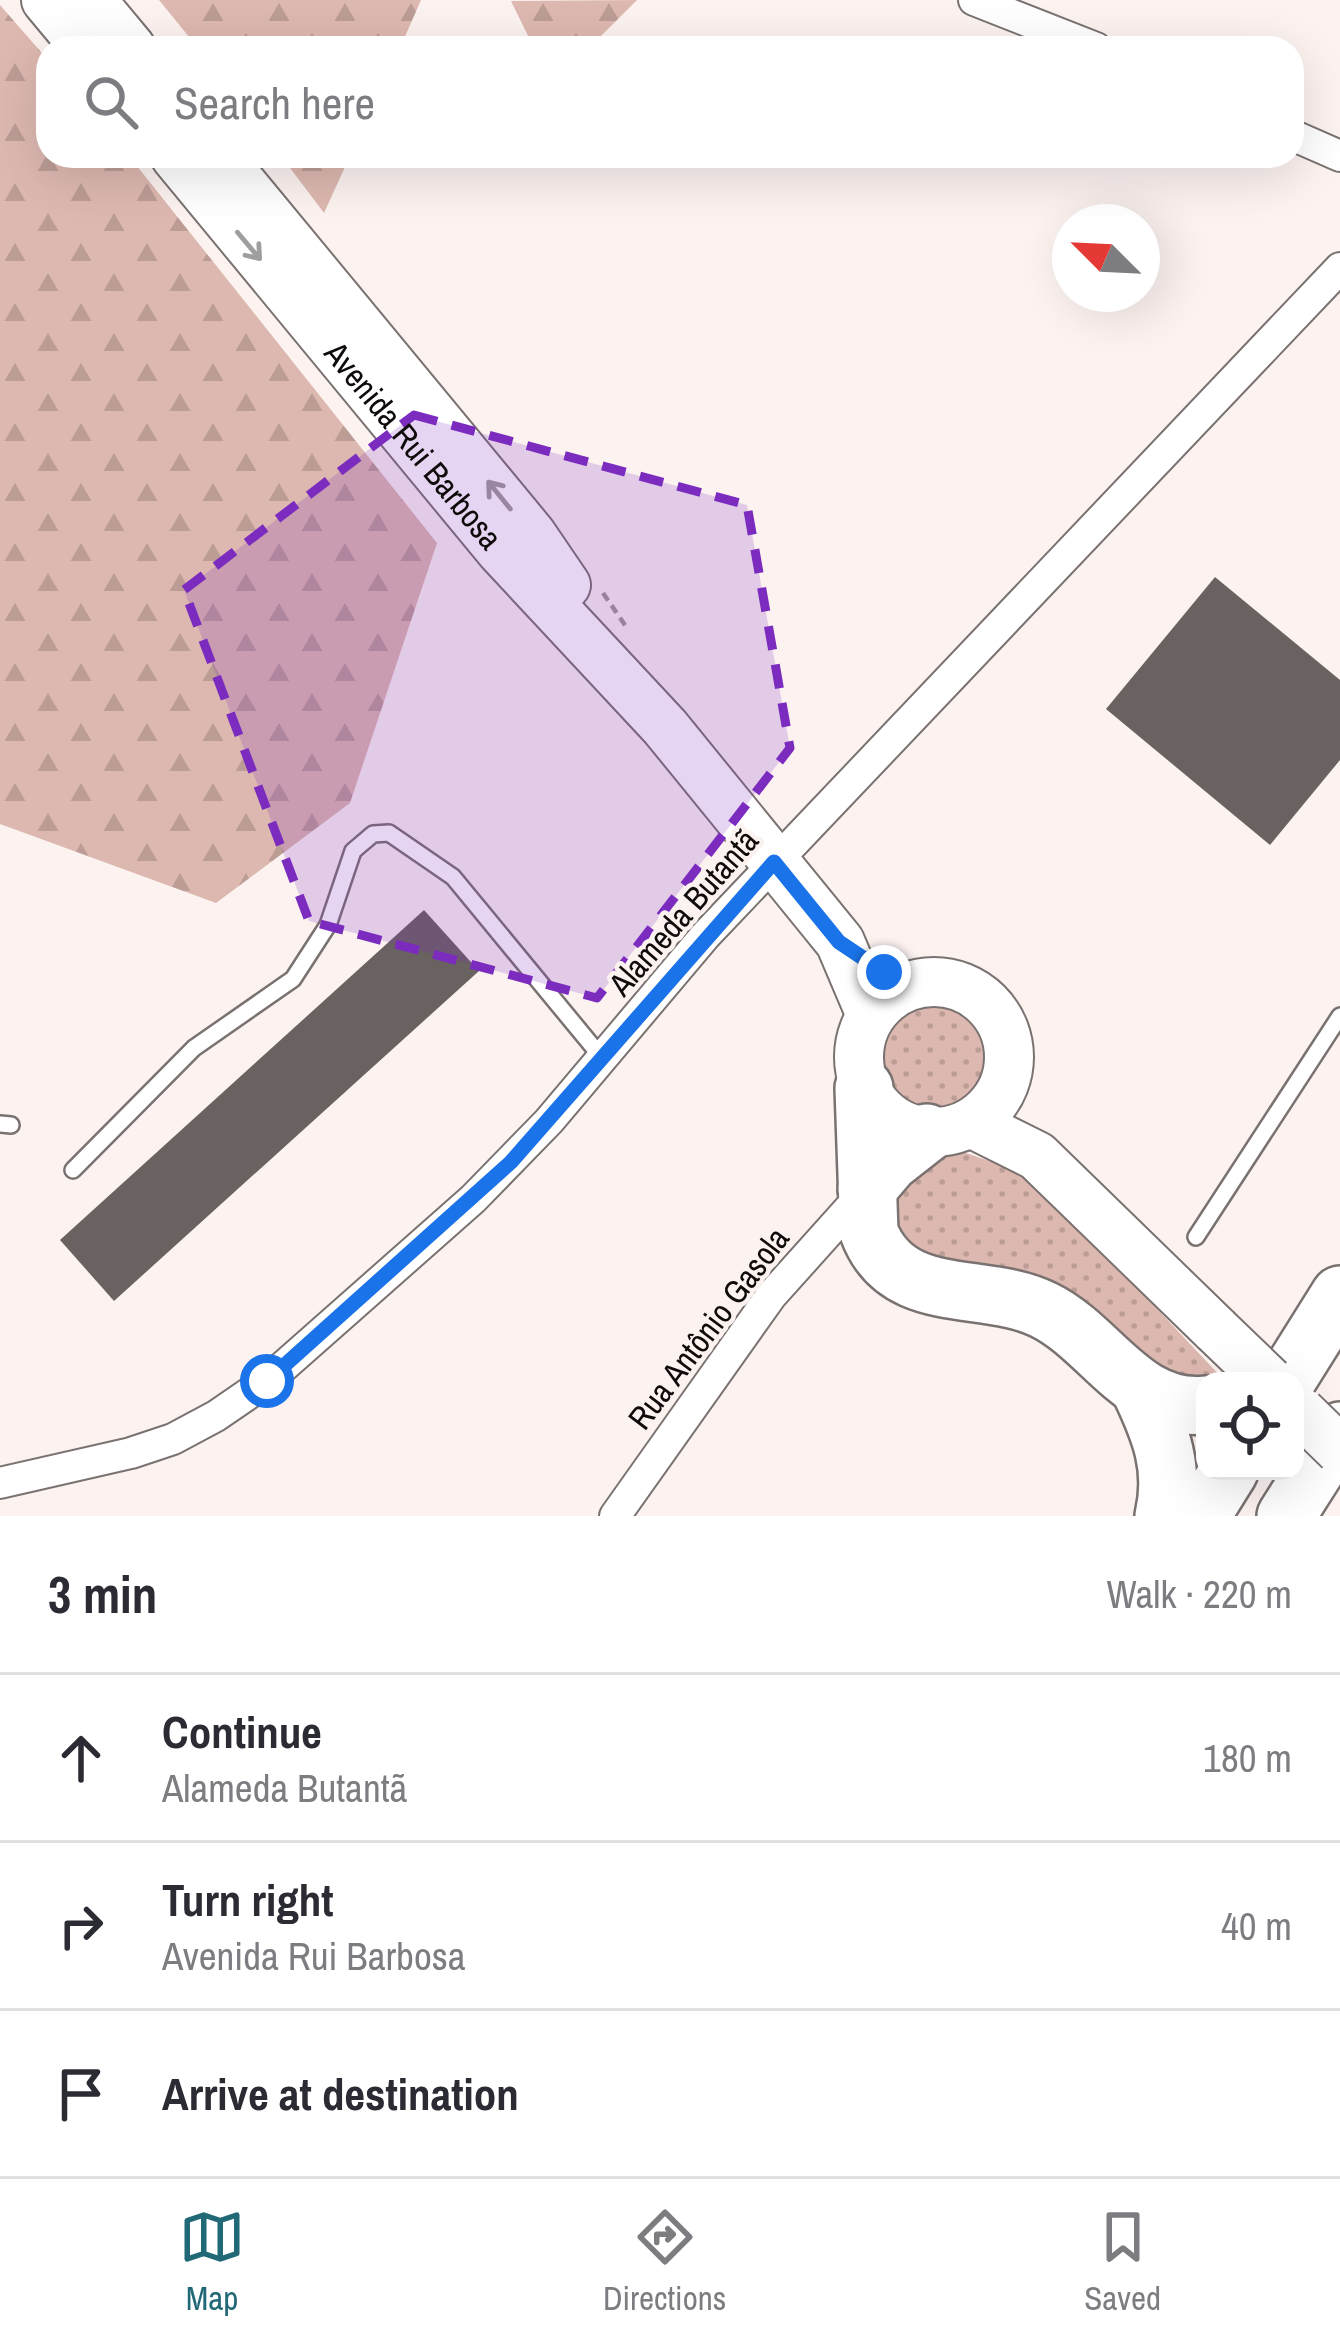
<!DOCTYPE html>
<meta charset="utf-8">
<style>
:root{--surface:#fff;--page:#f2f2f3;--text:#2b2b33;--muted:#7c7c81;--line:#e1e1e2;--accent:#216976}
body{margin:0;font-family:"Archivo Narrow",sans-serif;background:var(--page);color:var(--text)}
.controls{position:absolute;right:36px;bottom:36px;display:grid;overflow:hidden;border-radius:24px;box-shadow:0 12px 48px #0002}
.controls button{width:108px;height:108px;display:grid;place-items:center;padding:0;border:0;border-bottom:3px solid var(--line);background:var(--surface);color:var(--text);font:60px sans-serif}
.compass{position:absolute;left:1052px;top:204px;width:108px;height:108px;border-radius:50%;background:var(--surface);box-shadow:0 12px 48px #0002;rotate:294deg}
.stop{position:absolute;width:36px;height:36px;margin:-27px;border:9px solid #1a73e8;border-radius:50%;background:#fff}
.stop.end{background:#1a73e8;border-color:#fff;box-shadow:0 3px 12px #0008}
.list{margin:0;padding:0;list-style:none}
h2{display:flex;justify-content:space-between;align-items:center;height:156px;margin:0;padding:0 48px;font-size:51px}
h2 small{font-size:39px;font-weight:400;color:var(--muted)}
.list li{display:grid;grid-template-columns:78px 1fr auto;gap:36px;align-items:center;box-sizing:border-box;height:168px;padding:0 48px;border-top:3px solid var(--line)}
.list b{display:block;font-size:45px;white-space:nowrap}
.list p{margin:0;font-size:39px;white-space:nowrap;color:var(--muted)}
.list em{font-size:39px;font-style:normal;color:var(--muted)}
.icon{flex:none;width:66px;height:66px;fill:none;stroke:currentColor;stroke-width:2;stroke-linecap:round;stroke-linejoin:round}
.map{position:relative;flex:none;width:1340px;height:1516px;overflow:hidden}
.search{position:absolute;background:var(--surface);box-shadow:0 12px 48px #0002;left:36px;right:36px;top:36px;height:132px;display:flex;align-items:center;gap:30px;box-sizing:border-box;padding:0 42px;border-radius:36px;color:var(--muted);font-size:45px}
.sheet{height:660px;background:var(--surface)}
nav{display:flex;justify-content:space-around;align-items:center;box-sizing:border-box;height:168px;border-top:3px solid var(--line);background:var(--surface);font-size:33px;color:var(--muted)}
nav a{display:grid;justify-items:center;gap:6px}
nav .on{color:var(--accent)}
.map>svg:first-child{display:block}
</style>
<div class="map">
<svg width="1340" height="1516" viewBox="0 0 1340 1516">
<defs>
<pattern id="grass-dots" width="8" height="8" patternUnits="userSpaceOnUse" patternTransform="scale(3)"><rect width="8" height="8" fill="#ddb8b0"/><path d="M2 2h.1M6 6h.1" fill="none" stroke="#bc9d96" stroke-width="1.8" stroke-linecap="round"/></pattern>
<pattern id="forest-firs" width="22" height="20" patternUnits="userSpaceOnUse" patternTransform="scale(3)"><rect width="22" height="20" fill="#ddb8b0"/><path d="M5 1l3.5 6h-7zM16 11l3.5 6h-7z" fill="#bc9d96"/></pattern>
</defs>
<rect width="100%" height="100%" fill="#fcf3f1"/>
<g fill="url(#grass-dots)">
<circle cx="934" cy="1055" r="62"/>
<path d="M937,1143L1007,1167L1047,1192L1225,1381H1205V1392L935,1264L889,1228V1188Z"/>
</g>
<g fill="url(#forest-firs)">
<path d="M159,0H421L400,48H198Z"/>
<path d="M637,0L589,48L532,44L511,1Z"/>
<path d="M0,5L48,60V156H129L437,543L350,803L216,903L0,824Z"/>
<path d="M281,156H350L324,213Z"/>
</g>
<g fill="#696260">
<path d="M1215,577L1340,680V760L1270,845L1106,709Z"/>
<path d="M424,910L479,971L114,1301L60,1240Z"/>
</g>
<g fill="none" stroke-linecap="round" stroke-linejoin="round">
<defs>
<g id="lane">
<path d="M0,1124L11,1125"/>
<path d="M73,1170L194,1048L293,979L328,925L353,851L373,834L389,833L453,877L603,1059"/>
<path d="M1196,1237L1340,1016"/>
</g>
<g id="street">
<path d="M974,0L1096,48"/>
<path d="M1292,135L1340,156"/>
<path d="M0,1483L131,1453L173,1439L216,1416L267,1381L473,1199L549,1121L705,936L1340,268"/>
<path d="M615,1516L771,1296L867,1189"/>
</g>
<g id="primary">
<path d="M46,0L86,48"/>
<path d="M91,0L131,48"/>
<path id="s1" d="M175,156L501,551L665,727L840,942L871,1015"/>
<path d="M219,156L532,535L566,585"/>
<circle cx="934" cy="1057" r="75"/>
<path d="M971,1123L1037,1156L1216,1330"/>
</g>
<g id="highway">
<path d="M864,1088L869,1232C898,1308 984,1280 1044,1310C1101,1338 1133,1412 1205,1405"/>
<path d="M867,1189L890,1162L927,1133"/>
<path d="M1286,1381L1340,1295"/>
<path d="M1141,1391C1161,1433 1175,1469 1164,1516"/>
<path d="M1201,1516L1229,1471"/>
<path d="M1286,1516L1340,1431"/>
</g>
</defs>
<use href="#lane" stroke="#7a7270" stroke-width="20"/>
<use href="#street" stroke="#7a7270" stroke-width="34"/>
<use href="#primary" stroke="#7a7270" stroke-width="52"/>
<use href="#highway" stroke="#7a7270" stroke-width="62"/>
<path stroke="#a09998" stroke-width="4.5" stroke-dasharray="9 6" stroke-linecap="butt" d="M603,593L627,628"/>
<use href="#lane" stroke="#fff" stroke-width="15"/>
<use href="#street" stroke="#fff" stroke-width="30"/>
<use href="#primary" stroke="#fff" stroke-width="48"/>
<use href="#highway" stroke="#fff" stroke-width="57"/>
<defs>
<g id="primary-bridge">
<path d="M1216,1330L1269,1381"/>
<path d="M1301,1412L1340,1450"/>
</g>
</defs>
<use href="#primary-bridge" stroke="#7a7270" stroke-width="52" stroke-linecap="butt"/>
<use href="#primary-bridge" stroke="#fff" stroke-width="48"/>
</g>
<defs><path id="oneway-shaft" d="M-6 0H5M1.5-3L5.5 0L1.5 3" fill="none" stroke-width="1.6" stroke-linecap="round" stroke-linejoin="round" transform="scale(3)"/></defs>
<g stroke="#9f9d9d">
<use href="#oneway-shaft" transform="translate(249 246) rotate(50)"/>
<use href="#oneway-shaft" transform="translate(499 495) rotate(-129)"/>
</g>
<g fill="none" stroke-linecap="round" stroke-linejoin="round">
<path stroke="#1a73e8" stroke-width="15" d="M267,1381L511,1162L774,862L839,942L884,972"/>
</g>
<path fill="#7b2cbf" fill-opacity="0.2" stroke="#7b2cbf" stroke-width="9" stroke-dasharray="24 15" stroke-linejoin="round" d="M414,415L747,505L790,748L597,998L309,921L184,590Z"/>
<g text-anchor="middle" stroke-width="9" stroke-linejoin="round" paint-order="stroke">
<g font-size="33" fill="#0e0b0a" stroke="#fcf3f1">
<text dy="12" stroke="none"><textPath href="#s1" startOffset="375">Avenida Rui Barbosa</textPath></text>
<text transform="translate(683 912) rotate(-49)" y="12">Alameda Butantã</text>
<text transform="translate(708 1328) rotate(-53)" y="12">Rua Antônio Gasola</text>
</g>
</g>
</svg>
<div class="controls">
<button><svg class="icon" aria-label="locate" viewBox="0 0 24 24"><circle cx="12" cy="12" r="6"/><path d="M12 2v4M12 18v4M2 12h4M18 12h4"/></svg></button>
</div>
<svg class="compass" viewBox="-18 -18 36 36"><path d="M0-13l5 13h-10z" fill="#e53935"/><path d="M0 13l5-13h-10z" fill="#7c7c81"/></svg>
<div class="stop" style="left:267px;top:1381px"></div>
<div class="stop end" style="left:884px;top:972px"></div>
<div class="search"><svg class="icon" aria-label="search" viewBox="0 0 24 24"><circle cx="10" cy="10" r="6"/><path d="M15 15l6 6"/></svg>Search here</div>
</div>
<section class="sheet">
<h2>3 min<small>Walk · 220 m</small></h2>
<ul class="list">
<li><svg class="icon" aria-label="ahead" viewBox="0 0 24 24"><path d="M12 20V5M6 11l6-6 6 6"/></svg><div><b>Continue</b><p>Alameda Butantã</p></div><em>180 m</em></li>
<li><svg class="icon" aria-label="right" viewBox="0 0 24 24"><path d="M7 20v-9h11M14 6l5 5-5 5"/></svg><div><b>Turn right</b><p>Avenida Rui Barbosa</p></div><em>40 m</em></li>
<li><svg class="icon" aria-label="arrive" viewBox="0 0 24 24"><path d="M6 21V4h12l-3 4 3 4H6"/></svg><div><b>Arrive at destination</b></div></li>
</ul>
</section>
<nav>
<a class="on"><svg class="icon" aria-label="map" viewBox="0 0 24 24"><path d="M3 6l6-2 6 2 6-2v14l-6 2-6-2-6 2zM9 4v14M15 6v14"/></svg>Map</a>
<a><svg class="icon" aria-label="directions" viewBox="0 0 24 24"><path d="M12 3l9 9-9 9-9-9zM9 14v-3h6M13 9l2 2-2 2"/></svg>Directions</a>
<a><svg class="icon" aria-label="saved" viewBox="0 0 24 24"><path d="M7 4h10v16l-5-4-5 4z"/></svg>Saved</a>
</nav>
